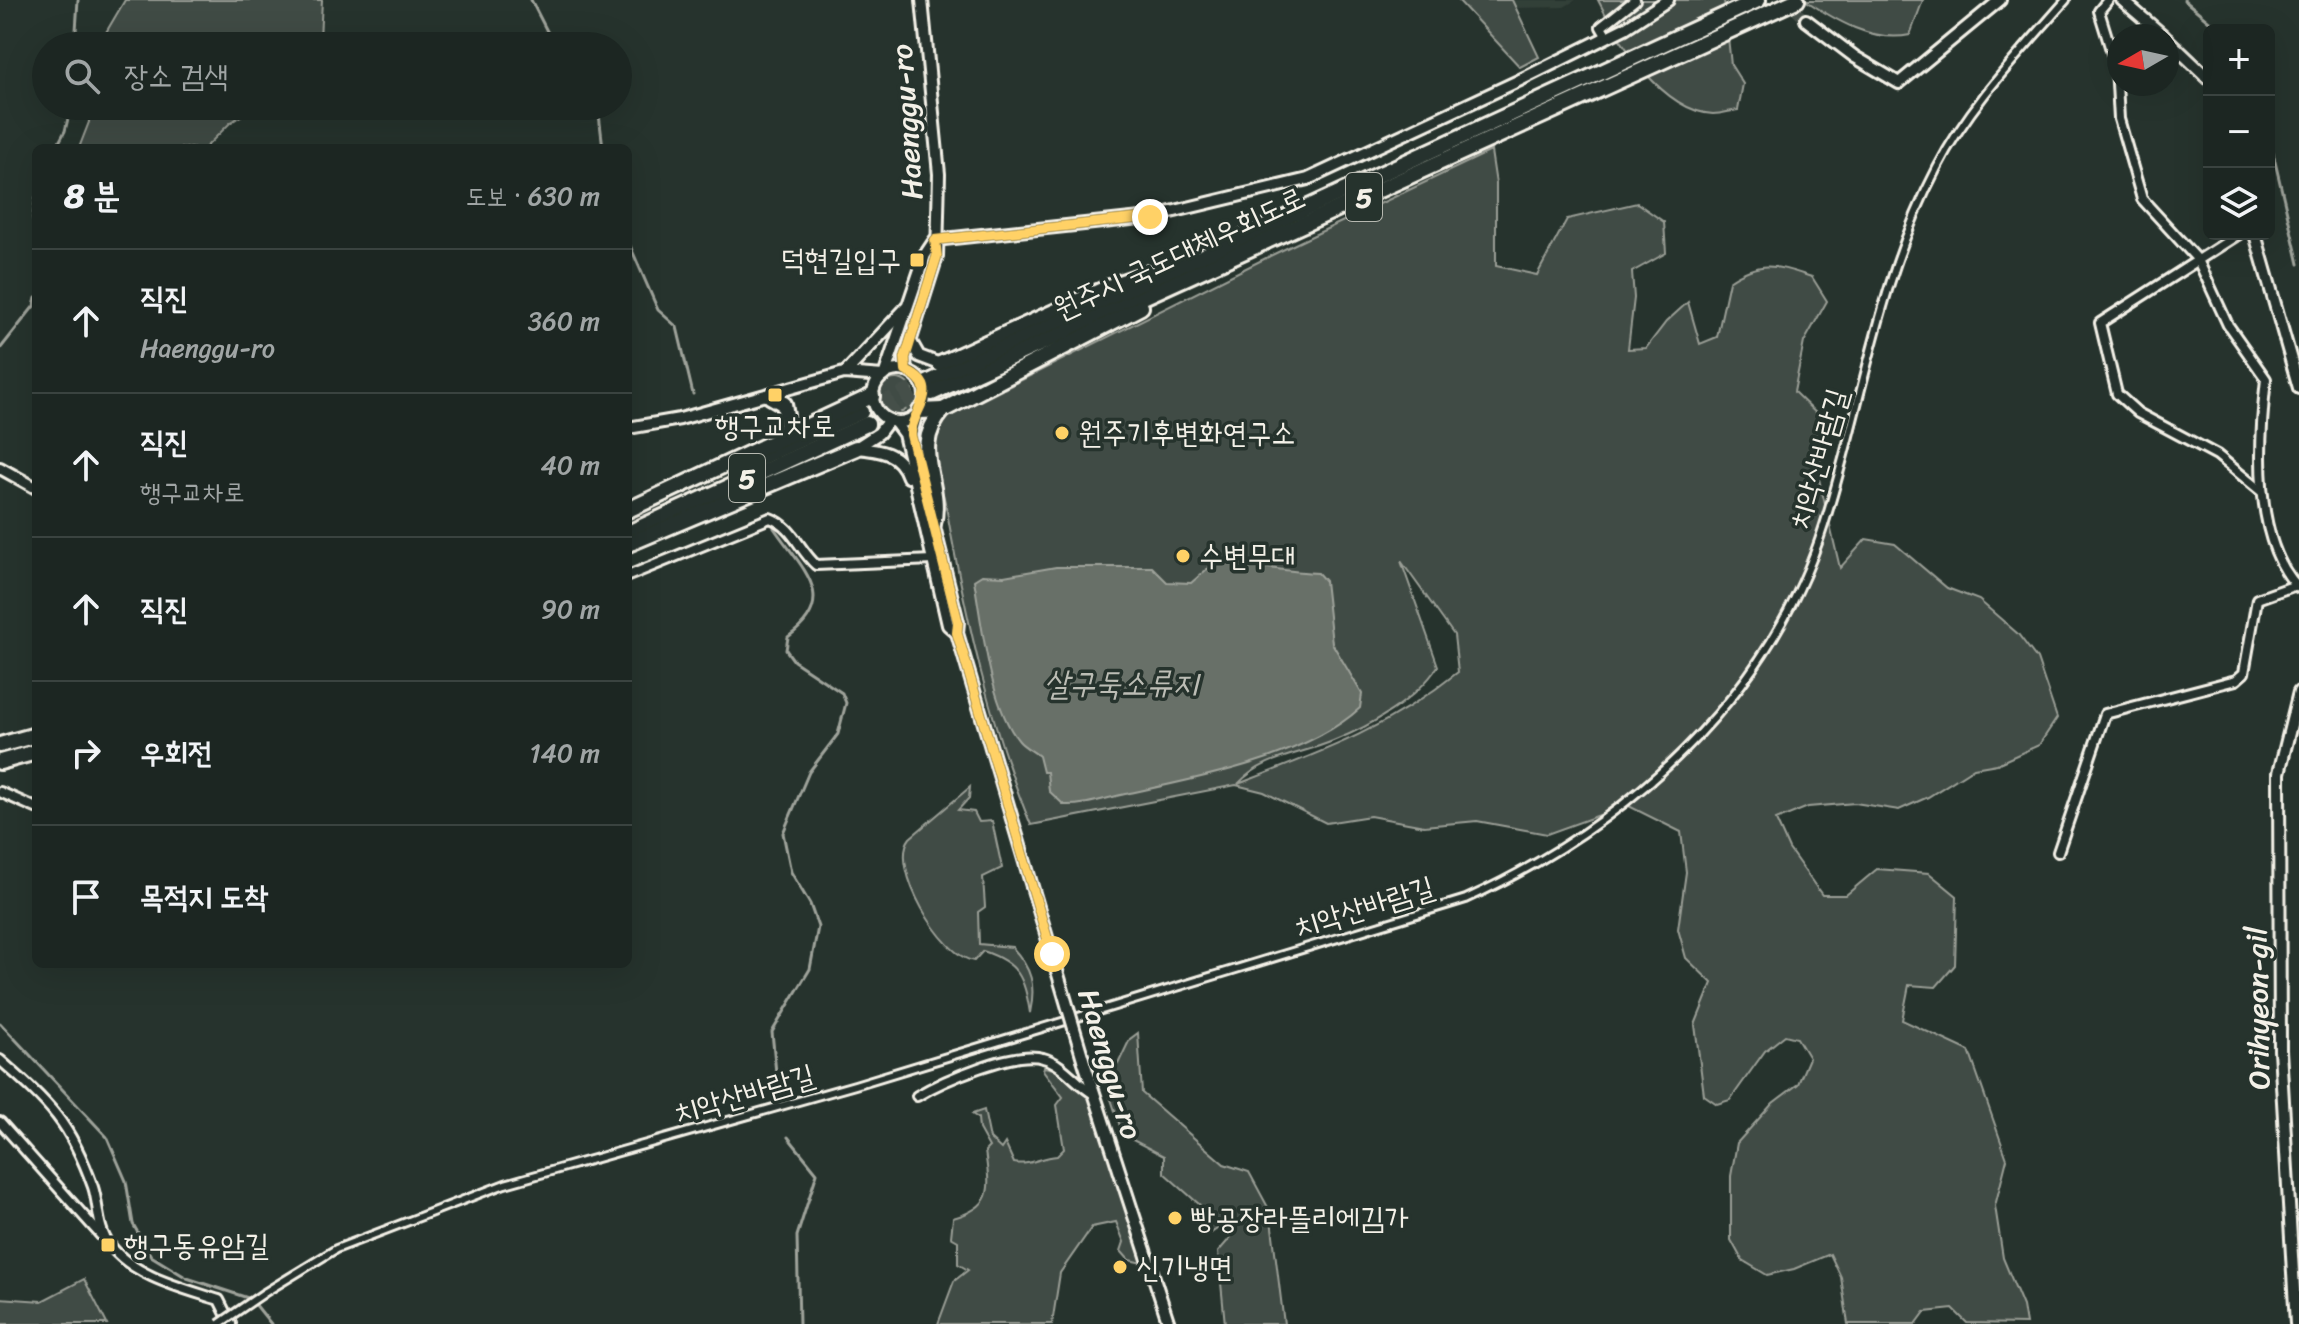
<!DOCTYPE html>
<html lang="ko">
<meta charset="utf-8">
<style>
:root{--surface:#1c2622;--page:#252e2a;--text:#f1f3f6;--muted:#a0a5a5;--line:#3a4340}
body{margin:0;font-family:Sriracha,"Poor Story",sans-serif;background:var(--page);color:var(--text)}
.controls{position:absolute;right:24px;top:24px;display:grid;overflow:hidden;border-radius:12px;box-shadow:0 8px 32px #0002}
.controls button{width:72px;height:72px;display:grid;place-items:center;padding:0;border:0;border-bottom:2px solid var(--line);background:var(--surface);color:var(--text);font:40px sans-serif}
.compass{position:absolute;left:2107px;top:24px;width:72px;height:72px;border-radius:50%;background:var(--surface);box-shadow:0 8px 32px #0002;rotate:261deg}
.stop{position:absolute;width:24px;height:24px;margin:-18px;border:6px solid #ffd166;border-radius:50%;background:#fff}
.stop.end{background:#ffd166;border-color:#fff;box-shadow:0 2px 8px #0008}
.list{margin:0;padding:0;list-style:none}
h2{display:flex;justify-content:space-between;align-items:center;height:104px;margin:0;padding:0 32px;font-size:34px}
h2 small{font-size:26px;font-weight:400;color:var(--muted)}
.list li{display:grid;grid-template-columns:52px 1fr auto;gap:24px;align-items:center;box-sizing:border-box;height:144px;padding:0 32px;border-top:2px solid var(--line)}
.list b{display:block;font-size:30px;white-space:nowrap}
.list p{margin:0;font-size:26px;white-space:nowrap;color:var(--muted)}
.list em{font-size:26px;font-style:normal;color:var(--muted)}
.icon{flex:none;width:44px;height:44px;fill:none;stroke:currentColor;stroke-width:2;stroke-linecap:round;stroke-linejoin:round}
.map{position:relative;flex:none;width:2299px;height:1324px;overflow:hidden}
.search{position:absolute;background:var(--surface);box-shadow:0 8px 32px #0002;left:32px;top:32px;width:600px;height:88px;display:flex;align-items:center;gap:20px;box-sizing:border-box;padding:0 28px;border-radius:44px;color:var(--muted);font-size:30px}
.panel{position:absolute;background:var(--surface);box-shadow:0 8px 32px #0002;left:32px;top:144px;width:600px;height:824px;border-radius:12px}
.map>svg:first-child{display:block}
</style>
<div class="map">
<svg width="2299" height="1324" viewBox="0 0 2299 1324">
<rect width="100%" height="100%" fill="#26332d"/>
<filter id="ink" filterUnits="userSpaceOnUse"><feTurbulence type="fractalNoise" baseFrequency=".0125" numOctaves="2"/><feDisplacementMap in="SourceGraphic" scale="16" xChannelSelector="R" yChannelSelector="G"/><feConvolveMatrix kernelMatrix="1 2 1 2 8 2 1 2 1" color-interpolation-filters="sRGB"/></filter>
<g filter="url(#ink)">
<path fill="#333f39" d="M1512,0H1576L1564,7L1516,8Z"/>
<g fill="#414b45" stroke="#9a9e96" stroke-width="2" fill-rule="evenodd">
<path d="M125,0H322L320,39L311,46H98Z"/>
<path d="M1458,0H1512L1539,57L1520,67Z"/>
<path d="M1598,0H1724L1731,65L1743,84L1738,110C1730,111 1721,114 1713,114C1662,111 1618,41 1598,0Z"/>
<path d="M1805,0H1923L1910,35C1873,43 1835,20 1805,0Z"/>
<path d="M88,106H256L230,123L205,148H79L89,122Z"/>
<path d="M1491,151L1496,184V266L1537,275L1567,219L1637,203L1664,222L1666,253L1632,272L1634,298L1628,349L1646,348L1666,322L1688,302L1700,344L1717,337L1729,281C1762,259 1777,266 1812,277L1827,301L1804,342L1794,392L1824,421L1819,479L1840,568L1866,539L1895,544L1947,588L1979,600L2018,634L2037,659L2057,718L2039,745L1997,764L1974,768L1928,797L1899,810L1855,803L1808,807L1776,820L1789,849L1822,895H1846L1877,869L1929,873L1957,896L1955,965L1936,987L1909,985L1902,1020L1969,1051L2007,1159L1995,1206L2003,1258L2023,1306L2026,1324L1967,1323L1953,1309L1925,1312L1916,1324H1848L1841,1277L1830,1254L1794,1269L1767,1275L1742,1260L1731,1240V1176L1737,1143L1773,1103L1798,1084L1809,1058L1797,1038L1785,1035L1765,1051L1730,1100L1717,1104L1704,1095L1695,1025L1712,983L1686,958L1678,929L1686,872L1681,832L1627,805L1547,834L1477,821L1424,826L1370,816L1326,823L1264,792L1236,785L1031,825C990,727 966,617 947,512C943,490 933,462 935,440C936,431 941,425 946,418L1274,254ZM1401,561L1454,635L1458,672C1387,729 1322,752 1238,784C1264,756 1300,755 1333,741C1371,726 1416,700 1438,666Z"/>
<circle cx="896" cy="396" r="17"/>
<path d="M970,787L969,798L958,810L974,812L979,822L992,821L1002,868L983,877L985,907L978,912L979,944L1012,947C1032,969 1036,985 1030,1013C1024,977 1019,963 983,951L974,961C942,957 888,865 910,838Z"/>
<path d="M1138,1033L1142,1093L1224,1164L1249,1172L1270,1211L1284,1324H1225L1218,1252L1231,1237L1234,1225L1229,1221L1211,1233L1203,1229L1200,1205L1164,1173V1156L1123,1135L1107,1087L1130,1039Z"/>
<path d="M1044,1067L1054,1069L1091,1096L1147,1264L1129,1260L1121,1251L1124,1242L1116,1222L1092,1227L1060,1273L1052,1324H938L954,1281L968,1270L958,1264V1241L951,1237L953,1218C995,1206 990,1189 985,1151L989,1147L979,1129L978,1118L972,1114L984,1110L990,1139L1001,1149L1005,1143L1014,1163C1031,1166 1040,1157 1057,1156L1064,1149L1057,1105L1063,1097L1043,1070Z"/>
<path d="M84,1279L107,1324H0V1298L42,1301Z"/>
</g>
<path fill="#676f68" stroke="#9fa39b" stroke-width="2" d="M1214,563C1250,563 1282,572 1318,573L1325,581L1332,643L1362,694L1360,708C1306,758 1196,779 1125,794C1106,798 1084,806 1064,805L1049,791L1047,772H1043L1039,756C1033,751 1024,747 1019,741C990,707 982,624 974,580L982,575L1004,576L1056,567H1152L1167,582L1191,583Z"/>
<g fill="none" stroke-linecap="round" stroke-linejoin="round">
<g stroke="#9fa39b" stroke-width="3">
<path d="M531,0L551,39L562,46"/>
<path d="M2184,0L2220,30"/>
<path d="M75,46L78,0"/>
<path d="M598,106L603,148"/>
<path d="M2269,136L2299,264"/>
<path d="M56,148L65,131L71,106"/>
<path d="M36,197L33,218L36,242"/>
<path d="M628,241L658,310L677,327L693,394"/>
<path d="M0,349L34,306L36,298"/>
<path d="M726,418L731,434"/>
<path d="M774,528C801,568 841,599 788,637L786,650L794,661L842,693L846,703L838,734L809,772L783,833L791,872L810,904L818,927L810,969L772,1032L777,1083"/>
<path d="M0,1023L107,1137L126,1181L133,1224L151,1256L187,1278L251,1299L271,1324"/>
<path d="M788,1137L817,1173L797,1236L799,1324"/>
</g>
<path stroke="#455049" stroke-width="10" stroke-dasharray="10 5" stroke-linecap="butt" d="M1785,1L1806,20"/>
<g stroke="#455049" stroke-width="14" stroke-dasharray="14 7" stroke-linecap="butt">
<path d="M861,412L927,383"/>
<path d="M867,424L932,393"/>
</g>
<defs>
<path id="pedestrian" d="M264,1293L336,1249L505,1184L855,1085L1466,899C1626,826 1770,698 1824,525C1862,406 1878,280 1937,168C1969,105 2020,53 2066,0"/>
<g id="minor">
<path d="M2108,0L2099,11L2116,66L2119,119L2142,199L2198,260L2228,325L2266,379C2259,440 2252,541 2299,588"/>
<path d="M1607,37L1601,27L1635,0"/>
<path d="M2239,234L2100,323L2117,394L2138,413L2217,455L2262,492"/>
<path d="M628,576L770,518C793,526 799,550 816,565L933,560"/>
<path d="M0,792L36,808"/>
<path d="M2058,852L2105,714L2236,680L2244,673L2257,599L2296,585"/>
<path d="M0,1060C50,1104 70,1122 93,1187C99,1205 97,1230 110,1245C134,1277 183,1288 219,1300L231,1324"/>
<path d="M917,1096C942,1081 1015,1049 1043,1058C1063,1063 1076,1084 1094,1094"/>
<path d="M0,1122L106,1241"/>
</g>
<g id="tertiary">
<path d="M2122,0L2164,36"/>
<path d="M1806,20L1855,57L1899,83L2000,0"/>
<path d="M2167,39L2209,79"/>
<path d="M2255,234L2299,388"/>
<path d="M911,342L919,356L940,364"/>
<circle cx="899" cy="396" r="26"/>
<path d="M906,371L905,358L937,256L939,174L922,0"/>
<path d="M846,372L906,308"/>
<path d="M885,373L925,255L935,240L1150,217L1308,179L1518,81L1625,28L1668,0"/>
<path d="M916,416L911,435L958,622L957,633L1052,954"/>
<path d="M895,422L904,434L948,625L957,633"/>
<path d="M628,428L680,419L844,373L883,376"/>
<path d="M856,448C879,450 900,452 908,477"/>
<path d="M856,448L879,433L889,420"/>
<path d="M0,468L36,488"/>
<path d="M1083,1059L1169,1324"/>
<path d="M2296,1324L2280,1050L2279,773L2299,692"/>
</g>
<g id="trunk">
<path d="M940,364L1113,285L1148,273"/>
<path d="M927,383L1758,0"/>
<path d="M932,393L1797,0"/>
<path d="M770,396L784,404L787,422L783,437"/>
<path d="M920,411L943,410"/>
<path d="M760,458L861,412"/>
<path d="M628,510L872,396"/>
<path d="M933,524C943,481 908,450 943,410L1141,307"/>
<path d="M628,533L867,424"/>
<path d="M628,544L856,448"/>
<path d="M0,745L36,735"/>
<path d="M0,762L36,752"/>
</g>
</defs>
<use href="#pedestrian" stroke="#f4f1e8" stroke-width="12"/>
<use href="#minor" stroke="#f4f1e8" stroke-width="14"/>
<use href="#tertiary" stroke="#f4f1e8" stroke-width="16"/>
<use href="#trunk" stroke="#f4f1e8" stroke-width="20"/>
<use href="#pedestrian" stroke="#26332d" stroke-width="6"/>
<use href="#minor" stroke="#26332d" stroke-width="8"/>
<use href="#tertiary" stroke="#26332d" stroke-width="10"/>
<use href="#trunk" stroke="#26332d" stroke-width="14"/>
<defs>
<path id="pedestrian-bridge" d="M219,1324L264,1293"/>
<path id="tertiary-bridge" d="M1052,954L1083,1059"/>
</defs>
<use href="#pedestrian-bridge" stroke="#f4f1e8" stroke-width="12" stroke-linecap="butt"/>
<use href="#tertiary-bridge" stroke="#f4f1e8" stroke-width="16" stroke-linecap="butt"/>
<use href="#pedestrian-bridge" stroke="#26332d" stroke-width="6"/>
<use href="#tertiary-bridge" stroke="#26332d" stroke-width="10"/>
</g>
</g>
<g fill="none" stroke-linecap="round" stroke-linejoin="round" filter="url(#ink)">
<path stroke="#ffd166" stroke-width="10" d="M1052,954L957,633L958,622L911,435C910,411 945,388 906,371L905,358L937,256L935,240L1150,217"/>
</g>
<g fill="#ffd166" stroke="#26332d" stroke-width="3">
<rect x="909" y="252" width="16" height="16" rx="4"/>
<rect x="767" y="387" width="16" height="16" rx="4"/>
<circle cx="1062" cy="433" r="8"/>
<circle cx="1183" cy="556" r="8"/>
<circle cx="1175" cy="1218" r="8"/>
<rect x="100" y="1237" width="16" height="16" rx="4"/>
<circle cx="1120" cy="1267" r="8"/>
</g>
<g text-anchor="middle" stroke-width="7" stroke-linejoin="round" paint-order="stroke">
<g fill="#26332d" stroke="#b6b8b0" stroke-width="2">
<rect x="1346" y="173" width="36" height="48" rx="6"/>
<rect x="729" y="454" width="36" height="48" rx="6"/>
</g>
<g font-size="28" font-weight="bold" fill="#f4f1e8">
<text x="1364" y="207">5</text>
<text x="747" y="488">5</text>
</g>
<g font-size="30" fill="#f4f1e8" stroke="#26332d">
<text transform="translate(907 122) rotate(-94)" y="10">Haenggu-ro</text>
<text transform="translate(1179 253) rotate(-25)" y="10">원주시 국도대체우회도로</text>
<text transform="translate(1818 459) rotate(-74)" y="10">치악산바람길</text>
<text transform="translate(1364 907) rotate(-17)" y="10">치악산바람길</text>
<text transform="translate(2258 1008) rotate(-91)" y="10">Orihyeon-gil</text>
<text transform="translate(1110 1064) rotate(73)" y="10">Haenggu-ro</text>
<text transform="translate(744 1094) rotate(-16)" y="10">치악산바람길</text>
</g>
<g font-size="30" fill="#f4f1e8" stroke="#26332d" text-anchor="start">
<text x="901" y="270" text-anchor="end">덕현길입구</text>
<text x="775" y="436" text-anchor="middle">행구교차로</text>
<text x="1078" y="443">원주기후변화연구소</text>
<text x="1199" y="566">수변무대</text>
<text x="1191" y="1228">빵공장라뜰리에김가</text>
<text x="124" y="1255">행구동유암길</text>
<text x="1136" y="1277">신기냉면</text>
</g>
<g font-size="32" font-style="italic" fill="#bcbdb5" stroke="#26332d">
<text x="1121" y="694">살구둑소류지</text>
</g>
</g>
</svg>
<div class="controls">
<button>+</button>
<button>−</button>
<button><svg class="icon" aria-label="layers" viewBox="0 0 24 24"><path d="M12 4l9 5-9 5-9-5zM3 14l9 5 9-5"/></svg></button>
</div>
<svg class="compass" viewBox="-18 -18 36 36"><path d="M0-13l5 13h-10z" fill="#e53935"/><path d="M0 13l5-13h-10z" fill="#a0a5a5"/></svg>
<div class="stop" style="left:1052px;top:954px"></div>
<div class="stop end" style="left:1150px;top:217px"></div>
<div class="search"><svg class="icon" aria-label="search" viewBox="0 0 24 24"><circle cx="10" cy="10" r="6"/><path d="M15 15l6 6"/></svg>장소 검색</div>
<section class="panel">
<h2>8 분<small>도보 · 630 m</small></h2>
<ul class="list">
<li><svg class="icon" aria-label="ahead" viewBox="0 0 24 24"><path d="M12 20V5M6 11l6-6 6 6"/></svg><div><b>직진</b><p>Haenggu-ro</p></div><em>360 m</em></li>
<li><svg class="icon" aria-label="ahead" viewBox="0 0 24 24"><path d="M12 20V5M6 11l6-6 6 6"/></svg><div><b>직진</b><p>행구교차로</p></div><em>40 m</em></li>
<li><svg class="icon" aria-label="ahead" viewBox="0 0 24 24"><path d="M12 20V5M6 11l6-6 6 6"/></svg><div><b>직진</b></div><em>90 m</em></li>
<li><svg class="icon" aria-label="right" viewBox="0 0 24 24"><path d="M7 20v-9h11M14 6l5 5-5 5"/></svg><div><b>우회전</b></div><em>140 m</em></li>
<li><svg class="icon" aria-label="arrive" viewBox="0 0 24 24"><path d="M6 21V4h12l-3 4 3 4H6"/></svg><div><b>목적지 도착</b></div></li>
</ul>
</section>
</div>
